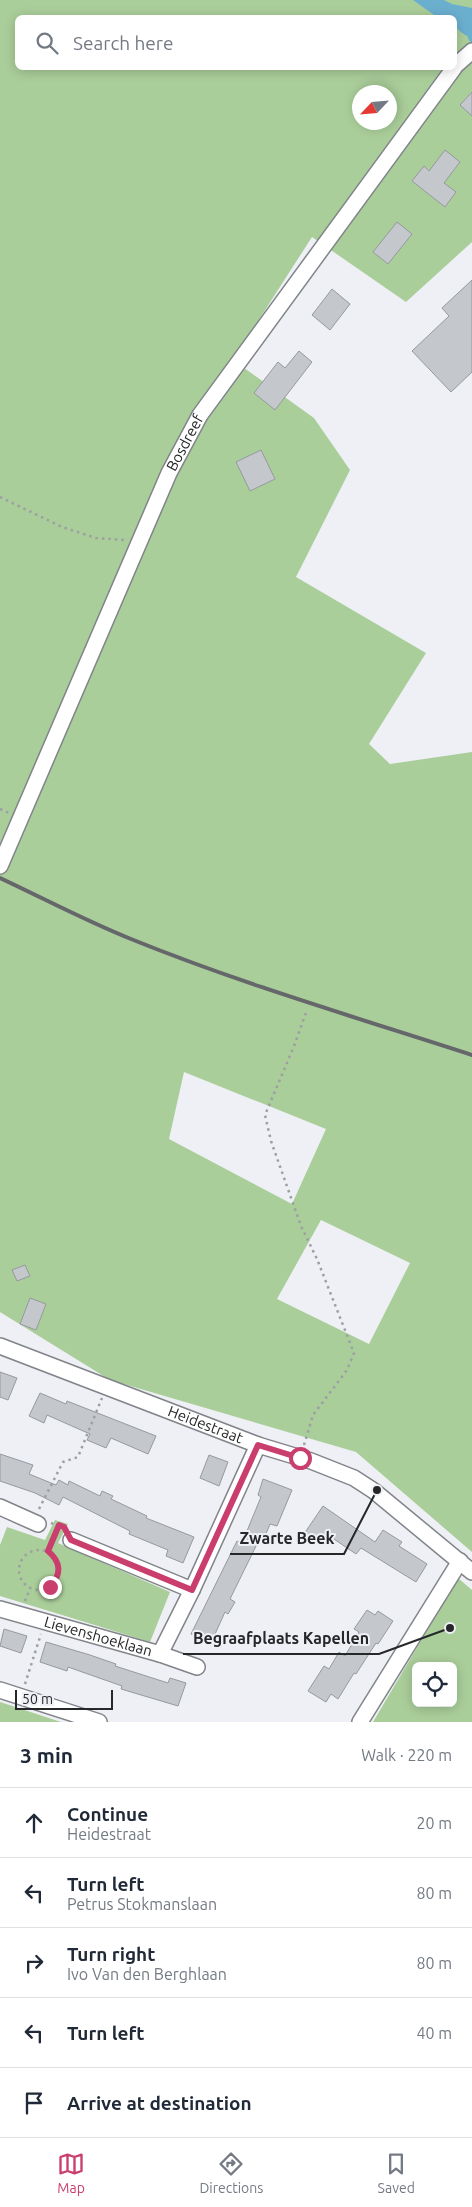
<!DOCTYPE html>
<meta charset="utf-8">
<style>
:root{--surface:#fff;--page:#f2f2f3;--text:#1f2937;--muted:#747a83;--line:#e0e1e3;--accent:#ca3e6e}
body{margin:0;font-family:Ubuntu,sans-serif;background:var(--page);color:var(--text)}
.controls{position:absolute;right:15px;bottom:15px;display:grid;overflow:hidden;border-radius:8px;box-shadow:0 2px 12px #0003}
.controls button{width:45px;height:45px;display:grid;place-items:center;padding:0;border:0;border-bottom:1px solid var(--line);background:var(--surface);color:var(--text);font:25px sans-serif}
.compass{position:absolute;left:352px;top:85px;width:45px;height:45px;border-radius:50%;background:var(--surface);box-shadow:0 2px 12px #0003;rotate:244deg}
.scale{position:absolute;left:15px;bottom:12px;width:98px;box-sizing:border-box;padding-left:5px;border:2px solid #262729;border-top:0;font-size:14px;line-height:18px;white-space:nowrap;color:#262729;-webkit-text-stroke:4px #eef0f6;paint-order:stroke}
.stop{position:absolute;width:15px;height:15px;margin:-11px;border:4px solid #ca3e6e;border-radius:50%;background:#fff}
.stop.end{background:#ca3e6e;border-color:#fff;box-shadow:0 1px 5px #0008}
.list{margin:0;padding:0;list-style:none}
h2{display:flex;justify-content:space-between;align-items:center;height:65px;margin:0;padding:0 20px;font-size:21px}
h2 small{font-size:16px;font-weight:400;color:var(--muted)}
.list li{display:grid;grid-template-columns:32px 1fr auto;gap:15px;align-items:center;box-sizing:border-box;height:70px;padding:0 20px;border-top:1px solid var(--line)}
.list b{display:block;font-size:19px;white-space:nowrap}
.list p{margin:0;font-size:16px;white-space:nowrap;color:var(--muted)}
.list em{font-size:16px;font-style:normal;color:var(--muted)}
.icon{flex:none;width:28px;height:28px;fill:none;stroke:currentColor;stroke-width:2;stroke-linecap:round;stroke-linejoin:round}
.map{position:relative;flex:none;width:472px;height:1722px;overflow:hidden}
.search{position:absolute;background:var(--surface);box-shadow:0 2px 12px #0003;left:15px;right:15px;top:15px;height:55px;display:flex;align-items:center;gap:12px;box-sizing:border-box;padding:0 18px;border-radius:8px;color:var(--muted);font-size:19px}
.sheet{height:415px;background:var(--surface)}
nav{display:flex;justify-content:space-around;align-items:center;box-sizing:border-box;height:70px;border-top:1px solid var(--line);background:var(--surface);font-size:14px;color:var(--muted)}
nav a{display:grid;justify-items:center;gap:2px}
nav .on{color:var(--accent)}
.map>svg:first-child{display:block}
</style>
<div class="map">
<svg width="472" height="1722" viewBox="0 0 472 1722">
<rect width="100%" height="100%" fill="#eef0f6"/>
<g fill="#aace9a" fill-rule="evenodd">
<path d="M0,0H472V242L406,302L312,237L233,360L314,418L350,470L296,577L426,653L369,744L390,764L472,752V1552L356,1452L110,1380L0,1312ZM18,18H454V68H18ZM360,92H390V122H360ZM184,1072L326,1129L292,1204L169,1139ZM321,1220L410,1263L369,1344L277,1299Z"/>
<path d="M55,1520L68,1524L58,1543L170,1592L150,1642L0,1596V1545L7,1527L45,1540Z"/>
<path d="M458,1578L472,1590V1722H373ZM416,1666H453V1703H416Z"/>
<path d="M0,1702L61,1722H0Z"/>
</g>
<path fill="#6bafcf" d="M413,0H444L452,4L472,8V37L470,38C461,32 454,29 454,18L437,17Z"/>
<g fill="none" stroke-linecap="round" stroke-linejoin="round">
<path stroke="#6bafcf" stroke-width="4" d="M470,38L472,41"/>
</g>
<g fill="#c4c7cc" stroke="#96999e">
<path d="M472,92V116L460,105Z"/>
<path d="M445,150L460,162L444,183L456,192L445,207L412,181L424,166L429,171Z"/>
<path d="M397,222L412,234L388,264L373,252Z"/>
<path d="M472,280V372L451,392L412,351L449,316L442,308Z"/>
<path d="M332,289L350,304L330,330L312,315Z"/>
<path d="M299,351L312,362L275,410L254,393L278,362L285,368Z"/>
<path d="M261,450L275,479L250,491L236,462Z"/>
<path d="M25,1265L30,1276L17,1281L12,1270Z"/>
<path d="M30,1298L46,1304L36,1330L20,1324Z"/>
<path d="M0,1372L17,1378L8,1400L0,1397Z"/>
<path d="M40,1393L66,1404L67,1401L156,1436L148,1454L111,1438L106,1448L87,1440L90,1434L47,1415L44,1423L29,1416Z"/>
<path d="M0,1454L33,1465L29,1474L56,1485L59,1480L68,1485L69,1481L100,1496L102,1491L113,1496L111,1499L147,1516L146,1518L194,1537L183,1563L166,1556L168,1550L129,1534L130,1531L63,1497L59,1505L35,1493L0,1481Z"/>
<path d="M209,1455L228,1462L219,1486L200,1478Z"/>
<path d="M263,1479L292,1490L277,1526L270,1524L263,1541L259,1540L230,1599L235,1602L228,1614L225,1612L211,1643L191,1634L237,1541L242,1543L261,1497L258,1495Z"/>
<path d="M323,1506L375,1542L383,1530L402,1542L399,1546L427,1564L416,1582L361,1548L356,1554L328,1535L321,1545L304,1534Z"/>
<path d="M367,1610L375,1615L378,1611L393,1621L378,1644L376,1643L356,1674L354,1673L338,1699L331,1694L326,1702L308,1691L324,1666L329,1669L339,1652L345,1656L359,1632L354,1629Z"/>
<path d="M4,1629L27,1636L21,1653L0,1646Z"/>
<path d="M46,1642L90,1655L116,1664L115,1666L168,1683L170,1678L186,1683L178,1706L121,1689L122,1686L68,1667L67,1671L40,1662Z"/>
</g>
<g fill="none" stroke-linecap="round" stroke-linejoin="round">
<defs>
<g id="minor">
<path d="M454,67L472,51"/>
<path id="s1" d="M0,866L169,473L200,415L454,68"/>
<path id="s2" d="M0,1346L258,1445L311,1461L354,1478L374,1491L472,1572"/>
<path d="M0,1507L38,1524"/>
<path d="M71,1540L192,1590"/>
<path id="s3" d="M0,1609L160,1654L197,1667"/>
<path d="M160,1654L192,1590L258,1445"/>
<path d="M0,1690L99,1722"/>
<path d="M360,1722L460,1561"/>
</g>
</defs>
<use href="#minor" stroke="#818489" stroke-width="18"/>
<g stroke="#9d9fa3" stroke-width="2.5" stroke-dasharray="2.5 4" stroke-linecap="butt">
<path d="M0,497L62,527L96,538L125,540"/>
<path d="M0,809L9,813"/>
<path d="M304,1445L313,1415L347,1370L354,1353L317,1259L301,1226L271,1141L265,1115L294,1046L307,1010"/>
<path d="M39,1509L63,1462L78,1457L102,1398"/>
<path d="M51,1523L64,1528"/>
<circle cx="39" cy="1570" r="20"/>
<path d="M47,1551L59,1525"/>
<path d="M25,1601L30,1589"/>
<path d="M25,1684L41,1634"/>
</g>
<use href="#minor" stroke="#fff" stroke-width="15"/>
<path stroke="#65676a" stroke-width="4" d="M0,878C43,898 86,921 131,939C242,984 358,1018 472,1055"/>
</g>
<g fill="none" stroke-linecap="round" stroke-linejoin="round">
<path stroke="#ca3e6e" stroke-width="6" d="M50,1587C62,1574 61,1562 48,1551L59,1525L64,1527L71,1540L192,1590L258,1445L300,1458"/>
</g>
<g text-anchor="middle" stroke-width="4" stroke-linejoin="round" paint-order="stroke">
<g font-size="15" fill="#262729" stroke="#eef0f6">
<text dy="5" stroke="none"><textPath href="#s1" startOffset="462">Bosdreef</textPath></text>
<text dy="5" stroke="none"><textPath href="#s2" startOffset="220">Heidestraat</textPath></text>
<text dy="5" stroke="none"><textPath href="#s3" startOffset="102">Lievenshoeklaan</textPath></text>
</g>
</g>
<path fill="none" stroke="#262729" stroke-width="2" d="M377 1490L344 1554H230M450 1628L379 1654H183"/>
<g fill="#262729" stroke="#eef0f6" stroke-width="2">
<circle cx="377" cy="1490" r="5"/>
<circle cx="450" cy="1628" r="5"/>
</g>
<g font-size="16" text-anchor="middle" font-weight="bold" fill="#262729" stroke="#eef0f6" stroke-width="4" stroke-linejoin="round" paint-order="stroke">
<text x="287" y="1544">Zwarte Beek</text>
<text x="281" y="1644">Begraafplaats Kapellen</text>
</g>
</svg>
<div class="controls">
<button><svg class="icon" aria-label="locate" viewBox="0 0 24 24"><circle cx="12" cy="12" r="6"/><path d="M12 2v4M12 18v4M2 12h4M18 12h4"/></svg></button>
</div>
<svg class="compass" viewBox="-18 -18 36 36"><path d="M0-13l5 13h-10z" fill="#e53935"/><path d="M0 13l5-13h-10z" fill="#747a83"/></svg>
<div class="scale">50 m</div>
<div class="stop" style="left:300px;top:1458px"></div>
<div class="stop end" style="left:50px;top:1587px"></div>
<div class="search"><svg class="icon" aria-label="search" viewBox="0 0 24 24"><circle cx="10" cy="10" r="6"/><path d="M15 15l6 6"/></svg>Search here</div>
</div>
<section class="sheet">
<h2>3 min<small>Walk · 220 m</small></h2>
<ul class="list">
<li><svg class="icon" aria-label="ahead" viewBox="0 0 24 24"><path d="M12 20V5M6 11l6-6 6 6"/></svg><div><b>Continue</b><p>Heidestraat</p></div><em>20 m</em></li>
<li><svg class="icon" aria-label="left" viewBox="0 0 24 24"><path d="M17 20v-9H6M10 6l-5 5 5 5"/></svg><div><b>Turn left</b><p>Petrus Stokmanslaan</p></div><em>80 m</em></li>
<li><svg class="icon" aria-label="right" viewBox="0 0 24 24"><path d="M7 20v-9h11M14 6l5 5-5 5"/></svg><div><b>Turn right</b><p>Ivo Van den Berghlaan</p></div><em>80 m</em></li>
<li><svg class="icon" aria-label="left" viewBox="0 0 24 24"><path d="M17 20v-9H6M10 6l-5 5 5 5"/></svg><div><b>Turn left</b></div><em>40 m</em></li>
<li><svg class="icon" aria-label="arrive" viewBox="0 0 24 24"><path d="M6 21V4h12l-3 4 3 4H6"/></svg><div><b>Arrive at destination</b></div></li>
</ul>
</section>
<nav>
<a class="on"><svg class="icon" aria-label="map" viewBox="0 0 24 24"><path d="M3 6l6-2 6 2 6-2v14l-6 2-6-2-6 2zM9 4v14M15 6v14"/></svg>Map</a>
<a><svg class="icon" aria-label="directions" viewBox="0 0 24 24"><path d="M12 3l9 9-9 9-9-9zM9 14v-3h6M13 9l2 2-2 2"/></svg>Directions</a>
<a><svg class="icon" aria-label="saved" viewBox="0 0 24 24"><path d="M7 4h10v16l-5-4-5 4z"/></svg>Saved</a>
</nav>
